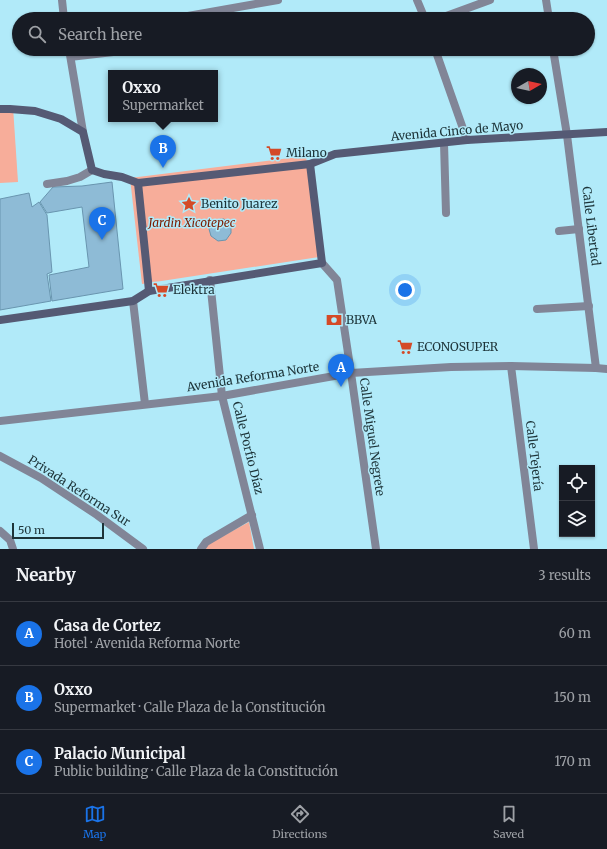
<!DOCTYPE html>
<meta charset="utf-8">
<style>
:root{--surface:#171b24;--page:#20242c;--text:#f1f3f6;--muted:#9ea1a6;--line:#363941;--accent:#1a73e8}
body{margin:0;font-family:Merriweather,serif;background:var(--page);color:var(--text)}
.controls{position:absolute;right:12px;bottom:12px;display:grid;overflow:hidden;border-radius:0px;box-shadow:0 1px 3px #0004}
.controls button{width:36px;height:36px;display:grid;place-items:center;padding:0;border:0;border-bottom:1px solid var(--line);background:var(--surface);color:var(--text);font:20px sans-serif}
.compass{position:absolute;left:511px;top:68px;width:36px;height:36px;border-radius:50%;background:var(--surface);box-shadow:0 1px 3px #0004;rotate:81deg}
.scale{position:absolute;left:12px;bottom:10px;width:92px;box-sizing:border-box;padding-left:4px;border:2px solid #1d3439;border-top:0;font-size:11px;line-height:14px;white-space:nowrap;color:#1d3439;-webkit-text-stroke:3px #b1eaf9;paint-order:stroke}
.you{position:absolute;left:405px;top:290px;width:14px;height:14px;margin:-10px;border:3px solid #fff;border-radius:50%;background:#1a73e8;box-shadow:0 0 0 6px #1a73e833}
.badge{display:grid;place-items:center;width:26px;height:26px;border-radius:50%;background:var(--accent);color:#fff;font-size:13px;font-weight:700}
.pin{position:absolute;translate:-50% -33px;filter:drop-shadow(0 1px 2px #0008)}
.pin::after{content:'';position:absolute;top:21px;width:14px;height:12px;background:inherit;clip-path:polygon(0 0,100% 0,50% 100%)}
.popup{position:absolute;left:108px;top:70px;width:110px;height:52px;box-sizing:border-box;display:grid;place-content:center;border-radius:0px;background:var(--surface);filter:drop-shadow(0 1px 3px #0005);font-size:13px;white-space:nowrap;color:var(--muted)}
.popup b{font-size:15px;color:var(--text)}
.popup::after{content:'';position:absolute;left:50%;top:100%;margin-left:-8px;border:8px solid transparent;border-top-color:var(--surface)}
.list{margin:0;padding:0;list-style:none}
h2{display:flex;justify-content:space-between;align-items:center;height:52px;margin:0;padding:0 16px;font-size:17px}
h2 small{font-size:13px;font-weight:400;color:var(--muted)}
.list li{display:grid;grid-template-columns:26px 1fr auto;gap:12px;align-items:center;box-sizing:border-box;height:64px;padding:0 16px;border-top:1px solid var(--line)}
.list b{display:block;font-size:15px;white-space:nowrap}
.list p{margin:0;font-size:13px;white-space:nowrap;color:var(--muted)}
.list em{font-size:13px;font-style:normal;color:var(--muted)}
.icon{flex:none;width:22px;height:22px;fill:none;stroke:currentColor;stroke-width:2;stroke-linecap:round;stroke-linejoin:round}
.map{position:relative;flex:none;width:607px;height:549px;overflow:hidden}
.search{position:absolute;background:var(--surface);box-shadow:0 1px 3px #0004;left:12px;right:12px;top:12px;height:44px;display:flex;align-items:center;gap:10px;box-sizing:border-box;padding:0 14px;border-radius:22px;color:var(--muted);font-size:15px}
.sheet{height:244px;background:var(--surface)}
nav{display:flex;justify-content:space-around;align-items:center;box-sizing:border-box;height:56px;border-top:1px solid var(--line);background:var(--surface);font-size:11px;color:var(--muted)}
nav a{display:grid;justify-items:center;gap:2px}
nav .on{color:var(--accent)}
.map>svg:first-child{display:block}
</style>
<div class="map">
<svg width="607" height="549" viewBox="0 0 607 549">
<rect width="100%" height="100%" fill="#b1eaf9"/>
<g fill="#f7ad9a">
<path d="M13,107L18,182L0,183V109Z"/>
<path d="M306,156L319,257L142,284L130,178Z"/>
<path d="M249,522L254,549H199Z"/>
</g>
<g fill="#8ebbd6" stroke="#6995af">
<path d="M112,182L123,289L52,301L49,275L89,267L82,207L47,213L40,202L53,187L82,186Z"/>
<path d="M29,193L32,207L39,202L47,215L52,272L47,274L51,301L0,310V199Z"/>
<path d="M224,219L231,225V233L226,240L218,241L211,236L209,229L213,220Z"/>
</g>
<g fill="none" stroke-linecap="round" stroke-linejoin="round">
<path stroke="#818597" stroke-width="6" d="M70,58L148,49"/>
<g stroke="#818597" stroke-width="8">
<path d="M62,0L64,19"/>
<path d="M417,0L425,19"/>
<path d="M546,0L549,19"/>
<path d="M171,19L278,0"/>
<path d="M438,19L490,0"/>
<path d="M69,49L83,132"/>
<path d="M435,49L467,140"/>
<path d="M553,49L567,135L596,368"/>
<path d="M444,143L446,213"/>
<path d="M47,184L67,181L80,177L92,170"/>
<path d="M559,231L579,229"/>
<path d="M322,263L337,280L351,373L376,549"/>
<path d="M210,280L222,396L260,549"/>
<path d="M133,301L145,404"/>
<path d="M537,309L589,306"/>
<path d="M511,366L534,549"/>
<path d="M0,421L222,396L351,373L451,367L511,366L596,368L607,369"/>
<path d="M0,456L41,478L97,515L143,549"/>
<path d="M0,531L10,540L13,549"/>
<path d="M201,549L206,542L252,515"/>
</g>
<g stroke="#555a74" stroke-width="8">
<path d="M0,109H10L35,111L61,119L83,132L92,170L104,174L122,177L138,183L310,164L335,154L467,140L607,132"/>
<path d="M138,183L149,291"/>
<path d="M0,320L133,301L149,291L322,263L310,164"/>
</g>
</g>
<defs>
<symbol id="supermarket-bare" viewBox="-9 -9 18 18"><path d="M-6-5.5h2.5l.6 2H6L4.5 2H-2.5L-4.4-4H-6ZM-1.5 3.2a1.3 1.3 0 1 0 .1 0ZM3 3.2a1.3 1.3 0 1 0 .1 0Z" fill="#d44a27" stroke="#b1eaf9" stroke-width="2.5" paint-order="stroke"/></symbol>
<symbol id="sight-bare" viewBox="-9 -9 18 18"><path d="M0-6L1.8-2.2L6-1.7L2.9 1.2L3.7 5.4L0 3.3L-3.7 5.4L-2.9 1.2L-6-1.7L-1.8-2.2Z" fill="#d44a27" stroke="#b1eaf9" stroke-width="2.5" paint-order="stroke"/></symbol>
<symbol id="bank-bare" viewBox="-9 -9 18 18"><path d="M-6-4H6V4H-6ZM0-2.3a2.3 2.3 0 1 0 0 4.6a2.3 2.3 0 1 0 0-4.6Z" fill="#d44a27" stroke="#b1eaf9" stroke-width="2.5" paint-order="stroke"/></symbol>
</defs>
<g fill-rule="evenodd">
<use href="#supermarket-bare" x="263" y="142" width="22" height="22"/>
<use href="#sight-bare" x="178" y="193" width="22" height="22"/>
<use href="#supermarket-bare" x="150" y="279" width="22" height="22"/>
<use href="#bank-bare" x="323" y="309" width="22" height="22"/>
<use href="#supermarket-bare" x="394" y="336" width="22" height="22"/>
</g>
<g text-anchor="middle" stroke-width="3" stroke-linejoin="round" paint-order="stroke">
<g font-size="12" fill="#1d3439" stroke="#b1eaf9">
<text transform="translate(457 131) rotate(-5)" y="4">Avenida Cinco de Mayo</text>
<text transform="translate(591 226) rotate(83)" y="4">Calle Libertad</text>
<text transform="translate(253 377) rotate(-9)" y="4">Avenida Reforma Norte</text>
<text transform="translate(372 437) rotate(82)" y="4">Calle Miguel Negrete</text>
<text transform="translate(248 448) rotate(76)" y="4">Calle Porfio Díaz</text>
<text transform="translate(534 456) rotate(83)" y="4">Calle Tejería</text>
<text transform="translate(79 491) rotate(33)" y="4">Privada Reforma Sur</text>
</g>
<g font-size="12" fill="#1d3439" stroke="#b1eaf9" text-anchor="start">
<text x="286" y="157">Milano</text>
<text x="201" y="208">Benito Juarez</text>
<text x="173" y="294">Elektra</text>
<text x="346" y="324">BBVA</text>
<text x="417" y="351">ECONOSUPER</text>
</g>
<g font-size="12" font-style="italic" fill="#7c1c01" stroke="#b1eaf9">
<text x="192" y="227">Jardin Xicotepec</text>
</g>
</g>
</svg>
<div class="controls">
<button><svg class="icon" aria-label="locate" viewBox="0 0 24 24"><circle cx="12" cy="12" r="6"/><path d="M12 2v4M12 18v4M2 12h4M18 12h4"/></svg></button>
<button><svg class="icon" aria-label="layers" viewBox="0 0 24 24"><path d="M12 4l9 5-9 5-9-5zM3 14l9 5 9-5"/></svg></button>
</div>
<svg class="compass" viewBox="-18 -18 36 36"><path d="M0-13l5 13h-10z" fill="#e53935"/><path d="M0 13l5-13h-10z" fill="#9ea1a6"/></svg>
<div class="scale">50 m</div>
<div class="you"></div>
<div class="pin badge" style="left:341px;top:387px">A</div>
<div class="pin badge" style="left:163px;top:168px">B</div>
<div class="popup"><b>Oxxo</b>Supermarket</div>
<div class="pin badge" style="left:102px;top:240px">C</div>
<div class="search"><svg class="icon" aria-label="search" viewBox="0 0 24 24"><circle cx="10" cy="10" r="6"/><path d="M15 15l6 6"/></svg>Search here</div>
</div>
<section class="sheet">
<h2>Nearby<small>3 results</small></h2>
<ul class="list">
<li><span class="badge">A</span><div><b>Casa de Cortez</b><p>Hotel · Avenida Reforma Norte</p></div><em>60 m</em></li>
<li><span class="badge">B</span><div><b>Oxxo</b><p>Supermarket · Calle Plaza de la Constitución</p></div><em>150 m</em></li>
<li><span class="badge">C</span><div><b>Palacio Municipal</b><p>Public building · Calle Plaza de la Constitución</p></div><em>170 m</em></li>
</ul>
</section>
<nav>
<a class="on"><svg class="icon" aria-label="map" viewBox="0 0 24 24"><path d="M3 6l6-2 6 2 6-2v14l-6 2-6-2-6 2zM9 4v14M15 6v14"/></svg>Map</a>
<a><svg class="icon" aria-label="directions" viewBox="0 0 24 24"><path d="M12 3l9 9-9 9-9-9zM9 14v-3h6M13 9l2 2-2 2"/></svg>Directions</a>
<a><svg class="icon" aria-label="saved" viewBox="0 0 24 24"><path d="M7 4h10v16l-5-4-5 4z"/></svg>Saved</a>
</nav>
